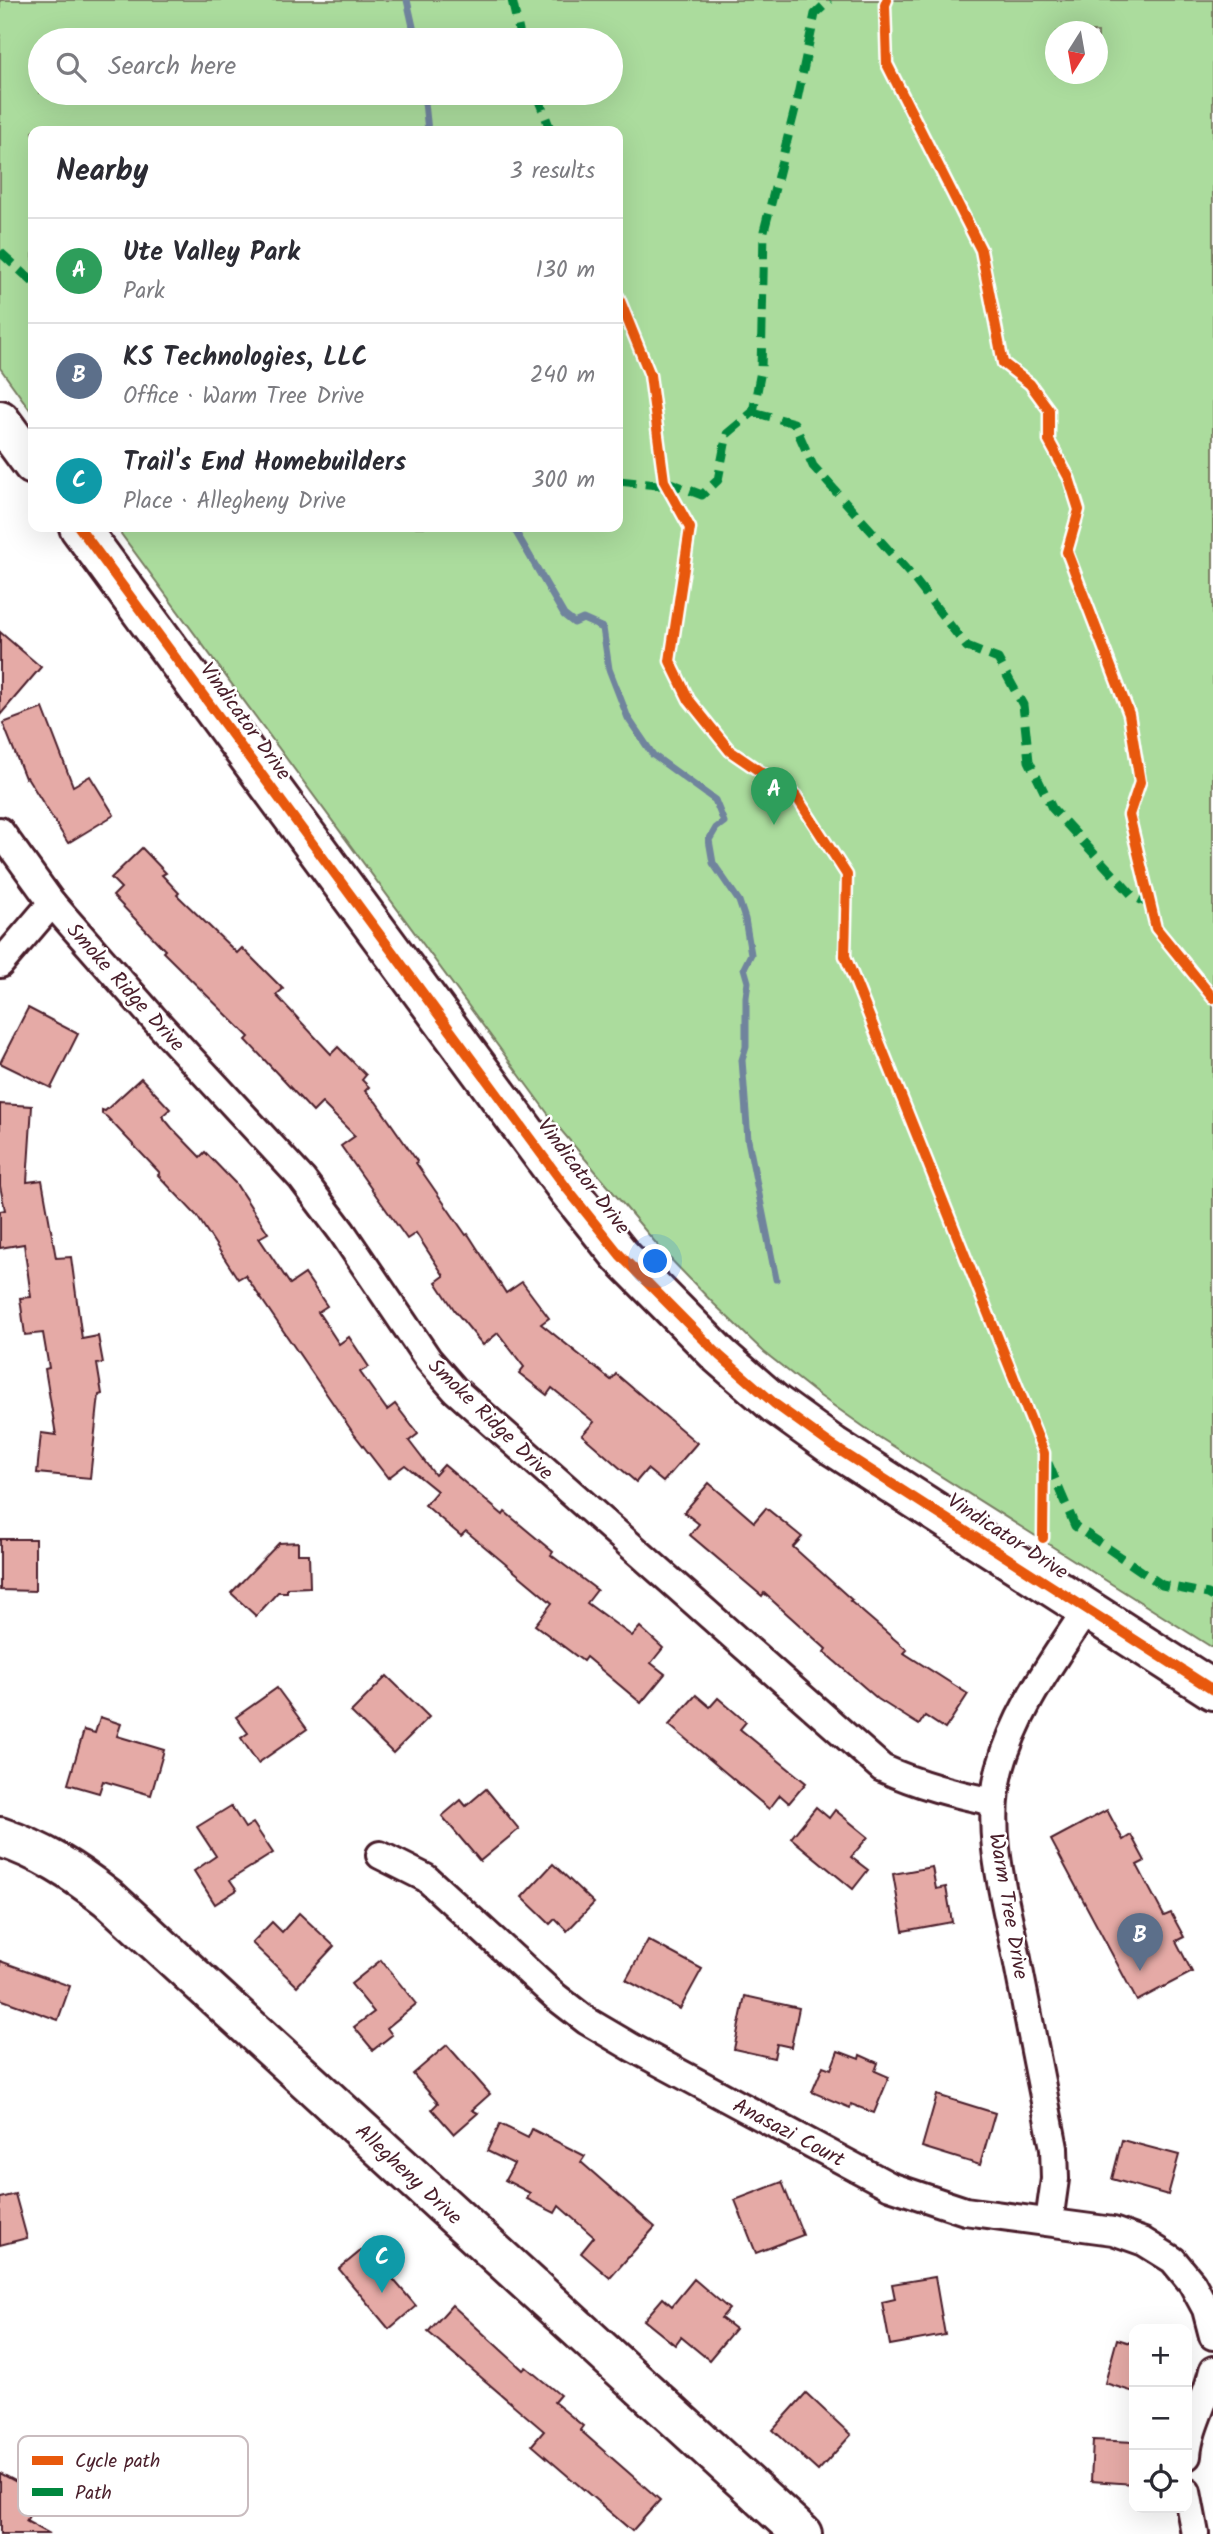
<!DOCTYPE html>
<meta charset="utf-8">
<style>
:root{--surface:#fff;--page:#f2f2f3;--text:#2b2b33;--muted:#7c7c81;--line:#e1e1e2;--accent:#ea580c}
body{margin:0;font-family:Kalam,sans-serif;background:var(--page);color:var(--text)}
.controls{position:absolute;right:21px;bottom:21px;display:grid;overflow:hidden;border-radius:14px;box-shadow:0 7px 28px #0002}
.controls button{width:63px;height:63px;display:grid;place-items:center;padding:0;border:0;border-bottom:2px solid var(--line);background:var(--surface);color:var(--text);font:35px sans-serif}
.compass{position:absolute;left:1045px;top:21px;width:63px;height:63px;border-radius:50%;background:var(--surface);box-shadow:0 7px 28px #0002;rotate:191deg}
.you{position:absolute;left:656px;top:1262px;width:24px;height:24px;margin:-18px;border:5px solid #fff;border-radius:50%;background:#1a73e8;box-shadow:0 0 0 10px #1a73e833}
.badge{display:grid;place-items:center;width:46px;height:46px;border-radius:50%;background:var(--accent);color:#fff;font-size:23px;font-weight:700}
.pin{position:absolute;translate:-50% -58px;filter:drop-shadow(0 2px 4px #0008)}
.pin::after{content:'';position:absolute;top:37px;width:24px;height:21px;background:inherit;clip-path:polygon(0 0,100% 0,50% 100%)}
.list{margin:0;padding:0;list-style:none}
h2{display:flex;justify-content:space-between;align-items:center;height:91px;margin:0;padding:0 28px;font-size:30px}
h2 small{font-size:23px;font-weight:400;color:var(--muted)}
.list li{display:grid;grid-template-columns:46px 1fr auto;gap:21px;align-items:center;box-sizing:border-box;height:105px;padding:0 28px;border-top:2px solid var(--line)}
.list b{display:block;font-size:26px;white-space:nowrap}
.list p{margin:0;font-size:23px;white-space:nowrap;color:var(--muted)}
.list em{font-size:23px;font-style:normal;color:var(--muted)}
.icon{flex:none;width:38px;height:38px;fill:none;stroke:currentColor;stroke-width:2;stroke-linecap:round;stroke-linejoin:round}
.map{position:relative;flex:none;width:1213px;height:2534px;overflow:hidden}
.search{position:absolute;background:var(--surface);box-shadow:0 7px 28px #0002;left:28px;top:28px;width:595px;height:77px;display:flex;align-items:center;gap:18px;box-sizing:border-box;padding:0 24px;border-radius:38px;color:var(--muted);font-size:26px}
.panel{position:absolute;background:var(--surface);box-shadow:0 7px 28px #0002;left:28px;top:126px;width:595px;height:406px;border-radius:14px}
.map>svg:first-child{display:block}
</style>
<div class="map">
<svg width="1213" height="2534" viewBox="0 0 1213 2534">
<rect width="100%" height="100%" fill="#fff"/>
<filter id="ink" filterUnits="userSpaceOnUse"><feTurbulence type="fractalNoise" baseFrequency=".0143" numOctaves="2"/><feDisplacementMap in="SourceGraphic" scale="14" xChannelSelector="R" yChannelSelector="G"/><feConvolveMatrix kernelMatrix="1 2 1 2 8 2 1 2 1" color-interpolation-filters="sRGB"/></filter>
<g filter="url(#ink)">
<path fill="#abdc9d" stroke="#7a7e64" stroke-width="2" fill-rule="evenodd" d="M0,0H1213V1648L874,1434L820,1396L764,1352L714,1304L660,1248L554,1122L116,527H618V131H33V414L0,368ZM1056,32H1098V74H1056ZM40,40H611V93H40Z"/>
<g fill="none" stroke-linecap="round" stroke-linejoin="round">
<g stroke="#70849d" stroke-width="7">
<path d="M407,0L416,40"/>
<path d="M424,93L428,131"/>
<path d="M513,527L564,615L574,623L583,619L603,628L609,669L628,718L653,755L715,800L724,822L716,828L709,840L713,863L739,901L745,919L751,954L744,968L748,982L746,997V1047L742,1060L748,1140L776,1279"/>
</g>
</g>
<g fill="#e5aaa6" stroke="#4a1f2b" stroke-width="2">
<path d="M0,632L41,667L0,715Z"/>
<path d="M43,708L73,786L90,776L114,815L68,843L27,777L25,778L3,723Z"/>
<path d="M142,848L166,873L162,875L179,893L177,895L237,953L242,948L283,989L276,995L331,1054L338,1047L366,1075L362,1080L369,1087L365,1091L376,1102L417,1161L416,1163L466,1235L468,1234L506,1293L522,1282L549,1318L541,1324L611,1380L616,1374L697,1443L663,1482L647,1469L636,1482L582,1435L594,1422L552,1388L547,1395L519,1373L524,1367L498,1333L483,1345L455,1311L436,1282L444,1276L416,1233L407,1239L341,1146L355,1136L322,1103L313,1112L246,1040L249,1037L163,952L165,950L113,896L121,888L111,878Z"/>
<path d="M28,1008L78,1034L51,1088L0,1063Z"/>
<path d="M141,1078L170,1109L162,1116L172,1128L200,1157L205,1152L236,1184L268,1233L259,1238L290,1284L305,1274L327,1306L318,1312L339,1344L349,1337L369,1367L360,1372L387,1410L395,1404L418,1434L409,1441L435,1475L444,1465L503,1515L505,1512L553,1552L551,1555L597,1590L587,1603L632,1636L640,1627L663,1648L651,1663L665,1674L641,1703L586,1657L583,1661L535,1625L552,1603L466,1531L461,1536L425,1505L437,1491L405,1465L388,1478L354,1434L245,1275L238,1279L197,1216L158,1175L160,1173L107,1117L102,1114V1110L105,1111Z"/>
<path d="M0,1104L32,1106L27,1182L42,1180L56,1258L71,1257L82,1339L98,1336L103,1363L97,1364L102,1394L99,1395L90,1478L37,1473L41,1433L56,1435L45,1369L49,1368L43,1333L25,1335L20,1298L31,1297L24,1244L0,1248V1211L5,1210L0,1186Z"/>
<path d="M709,1483L754,1522L766,1508L802,1537L793,1547L852,1600L850,1601L907,1650L904,1653L968,1694L945,1729L925,1716L919,1725L878,1699L824,1652L826,1649L764,1593L762,1596L690,1535L699,1524L684,1512Z"/>
<path d="M0,1539H35V1591L0,1590Z"/>
<path d="M298,1542V1554H309L310,1587L287,1588V1592H278L256,1616L231,1593L279,1543Z"/>
<path d="M387,1676L429,1717L393,1753L351,1712Z"/>
<path d="M277,1688L307,1729L258,1763L241,1738L248,1733L236,1717Z"/>
<path d="M696,1695L710,1707L718,1698L746,1722L740,1729L806,1783L789,1803L780,1795L769,1809L669,1725Z"/>
<path d="M100,1717L121,1724L117,1736L164,1750L151,1795L103,1781L99,1793L68,1784L84,1730L95,1733Z"/>
<path d="M486,1789L519,1829L480,1861L442,1816L461,1800L466,1806Z"/>
<path d="M231,1806L245,1828L253,1823L273,1853L230,1880L237,1890L215,1904L194,1871L216,1856L197,1827Z"/>
<path d="M816,1807L829,1818L835,1810L868,1837L851,1857L868,1870L853,1889L791,1838Z"/>
<path d="M1107,1810L1123,1840L1131,1835L1145,1861L1137,1865L1164,1916L1171,1913L1184,1937L1176,1941L1192,1972L1137,2001L1051,1840Z"/>
<path d="M553,1864L594,1903L567,1931L555,1919L550,1924L522,1897Z"/>
<path d="M932,1867L936,1889L946,1887L952,1922L903,1931L893,1874Z"/>
<path d="M299,1913L334,1946L297,1986L252,1943L272,1922L282,1932Z"/>
<path d="M648,1940L702,1969L680,2009L626,1980Z"/>
<path d="M381,1960L416,2004L387,2028L392,2035L373,2050L354,2027L374,2012L351,1984Z"/>
<path d="M0,1961L70,1986L58,2020L0,1999Z"/>
<path d="M745,1996L799,2008L791,2047L777,2044L774,2058L734,2049Z"/>
<path d="M447,2045L490,2094L472,2110L478,2113L454,2134L432,2109L438,2103L413,2074Z"/>
<path d="M838,2051L859,2059L860,2055L878,2063L875,2071L889,2077L874,2113L851,2104L850,2108L812,2092L823,2066L831,2069Z"/>
<path d="M937,2095L995,2113L980,2165L922,2147Z"/>
<path d="M500,2124L528,2138L532,2129L585,2156L581,2162L655,2227L610,2278L581,2253L594,2237L559,2206L555,2213L527,2199L530,2193L505,2180L514,2164L487,2151Z"/>
<path d="M1122,2140L1179,2155L1168,2195L1112,2179Z"/>
<path d="M782,2182L803,2235L756,2253L735,2200Z"/>
<path d="M15,2194L27,2238L0,2245V2198Z"/>
<path d="M374,2240L400,2272L393,2279L416,2306L389,2329L339,2269Z"/>
<path d="M935,2277L945,2335L890,2345L882,2302L895,2299L892,2284Z"/>
<path d="M694,2279L729,2309L721,2318L735,2329L709,2360L681,2337L675,2345L644,2320L663,2298L672,2306Z"/>
<path d="M452,2305L523,2370L526,2367L560,2395L554,2402L583,2426L580,2430L660,2500L632,2531L532,2445L544,2431L428,2332Z"/>
<path d="M1117,2339L1134,2344V2392L1105,2383Z"/>
<path d="M806,2393L851,2435L818,2471L773,2430Z"/>
<path d="M1093,2440L1134,2442V2484L1091,2481Z"/>
<path d="M0,2473L41,2495L26,2521L50,2534H0Z"/>
</g>
<g fill="none" stroke-linecap="round" stroke-linejoin="round">
<defs>
<g id="street">
<path d="M0,831L52,903L155,1020L302,1179L342,1232L428,1359L455,1390L882,1768C919,1785 955,1794 994,1802"/>
<path d="M0,964L52,903"/>
<path d="M380,1855L426,1878L556,1997L587,2021L633,2048L890,2186L965,2211L1113,2231L1144,2242L1173,2260L1192,2283L1206,2309L1213,2336"/>
<path d="M1049,2222L1055,2179L1054,2148C1042,2085 1029,2022 1017,1959C1005,1898 984,1831 1000,1769C1016,1710 1053,1661 1086,1610"/>
<path d="M1187,2456C1189,2426 1207,2399 1213,2370"/>
<path d="M1187,2492L1195,2534"/>
</g>
<g id="secondary">
<path d="M0,420L33,465"/>
<path d="M79,527L568,1190L620,1255L720,1356L775,1404L833,1446L1213,1690"/>
<path d="M0,1837C42,1851 73,1871 108,1898L802,2534"/>
</g>
</defs>
<use href="#street" stroke="#4a1f2b" stroke-width="32"/>
<use href="#secondary" stroke="#4a1f2b" stroke-width="44"/>
<use href="#street" stroke="#fff" stroke-width="26"/>
<use href="#secondary" stroke="#fff" stroke-width="38"/>
<g stroke="#00873e" stroke-width="9" stroke-dasharray="18 9" stroke-linecap="butt">
<path d="M512,0L521,40"/>
<path d="M536,93L551,131"/>
<path d="M0,252L33,282"/>
<path d="M753,412L794,423L813,466L911,575L967,647L998,659L1023,705L1029,761L1052,808L1133,896L1151,905"/>
<path d="M618,481L667,486"/>
<path d="M665,481L702,495L718,480L727,434L753,412L761,371L764,231L795,109L815,14L830,0"/>
<path d="M1048,1463L1075,1526L1162,1585L1208,1594L1213,1597"/>
</g>
<defs>
<g id="cycleway">
<path d="M887,0L885,5L887,64L981,250L1003,363L1030,384L1049,410V441L1069,478L1079,510L1067,552L1129,714L1140,782L1129,815L1156,928L1213,998"/>
<path d="M618,296L650,375L664,481L690,528L670,661L689,700L730,751L796,796L847,875L845,956L1044,1453L1043,1538"/>
<path d="M79,527L568,1190L620,1255L720,1356L775,1404L833,1446L1213,1690"/>
</g>
</defs>
<use href="#cycleway" stroke="#fff" stroke-width="15"/>
<use href="#cycleway" stroke="#e8590c" stroke-width="10"/>
</g>
</g>
<g text-anchor="middle" stroke-width="5" stroke-linejoin="round" paint-order="stroke">
<g font-size="21" fill="#4a1f2b" stroke="#fff">
<text transform="translate(246 721) rotate(54)" y="7">Vindicator Drive</text>
<text transform="translate(126 987) rotate(48)" y="7">Smoke Ridge Drive</text>
<text transform="translate(584 1176) rotate(53)" y="7">Vindicator Drive</text>
<text transform="translate(491 1419) rotate(44)" y="7">Smoke Ridge Drive</text>
<text transform="translate(1008 1536) rotate(33)" y="7">Vindicator Drive</text>
<text transform="translate(1009 1906) rotate(80)" y="7">Warm Tree Drive</text>
<text transform="translate(789 2132) rotate(28)" y="7">Anasazi Court</text>
<text transform="translate(409 2174) rotate(43)" y="7">Allegheny Drive</text>
</g>
</g>
<rect x="18" y="2436" width="230" height="80" rx="10" fill="#fff" stroke="#c9bcbf" stroke-width="2"/>
<rect x="32" y="2456" width="31" height="9" fill="#e8590c"/>
<rect x="32" y="2488" width="31" height="8" fill="#00873e"/>
<g font-size="19" fill="#4a1f2b">
<text x="75" y="2467">Cycle path</text>
<text x="75" y="2499">Path</text>
</g>
</svg>
<div class="controls">
<button>+</button>
<button>−</button>
<button><svg class="icon" aria-label="locate" viewBox="0 0 24 24"><circle cx="12" cy="12" r="6"/><path d="M12 2v4M12 18v4M2 12h4M18 12h4"/></svg></button>
</div>
<svg class="compass" viewBox="-18 -18 36 36"><path d="M0-13l5 13h-10z" fill="#e53935"/><path d="M0 13l5-13h-10z" fill="#7c7c81"/></svg>
<div class="you"></div>
<div class="pin badge" style="left:774px;top:825px;background:#2e9e5b">A</div>
<div class="pin badge" style="left:1140px;top:1971px;background:#5c6f8a">B</div>
<div class="pin badge" style="left:382px;top:2293px;background:#0f9aa8">C</div>
<div class="search"><svg class="icon" aria-label="search" viewBox="0 0 24 24"><circle cx="10" cy="10" r="6"/><path d="M15 15l6 6"/></svg>Search here</div>
<section class="panel">
<h2>Nearby<small>3 results</small></h2>
<ul class="list">
<li><span class="badge" style="background:#2e9e5b">A</span><div><b>Ute Valley Park</b><p>Park</p></div><em>130 m</em></li>
<li><span class="badge" style="background:#5c6f8a">B</span><div><b>KS Technologies, LLC</b><p>Office · Warm Tree Drive</p></div><em>240 m</em></li>
<li><span class="badge" style="background:#0f9aa8">C</span><div><b>Trail's End Homebuilders</b><p>Place · Allegheny Drive</p></div><em>300 m</em></li>
</ul>
</section>
</div>
